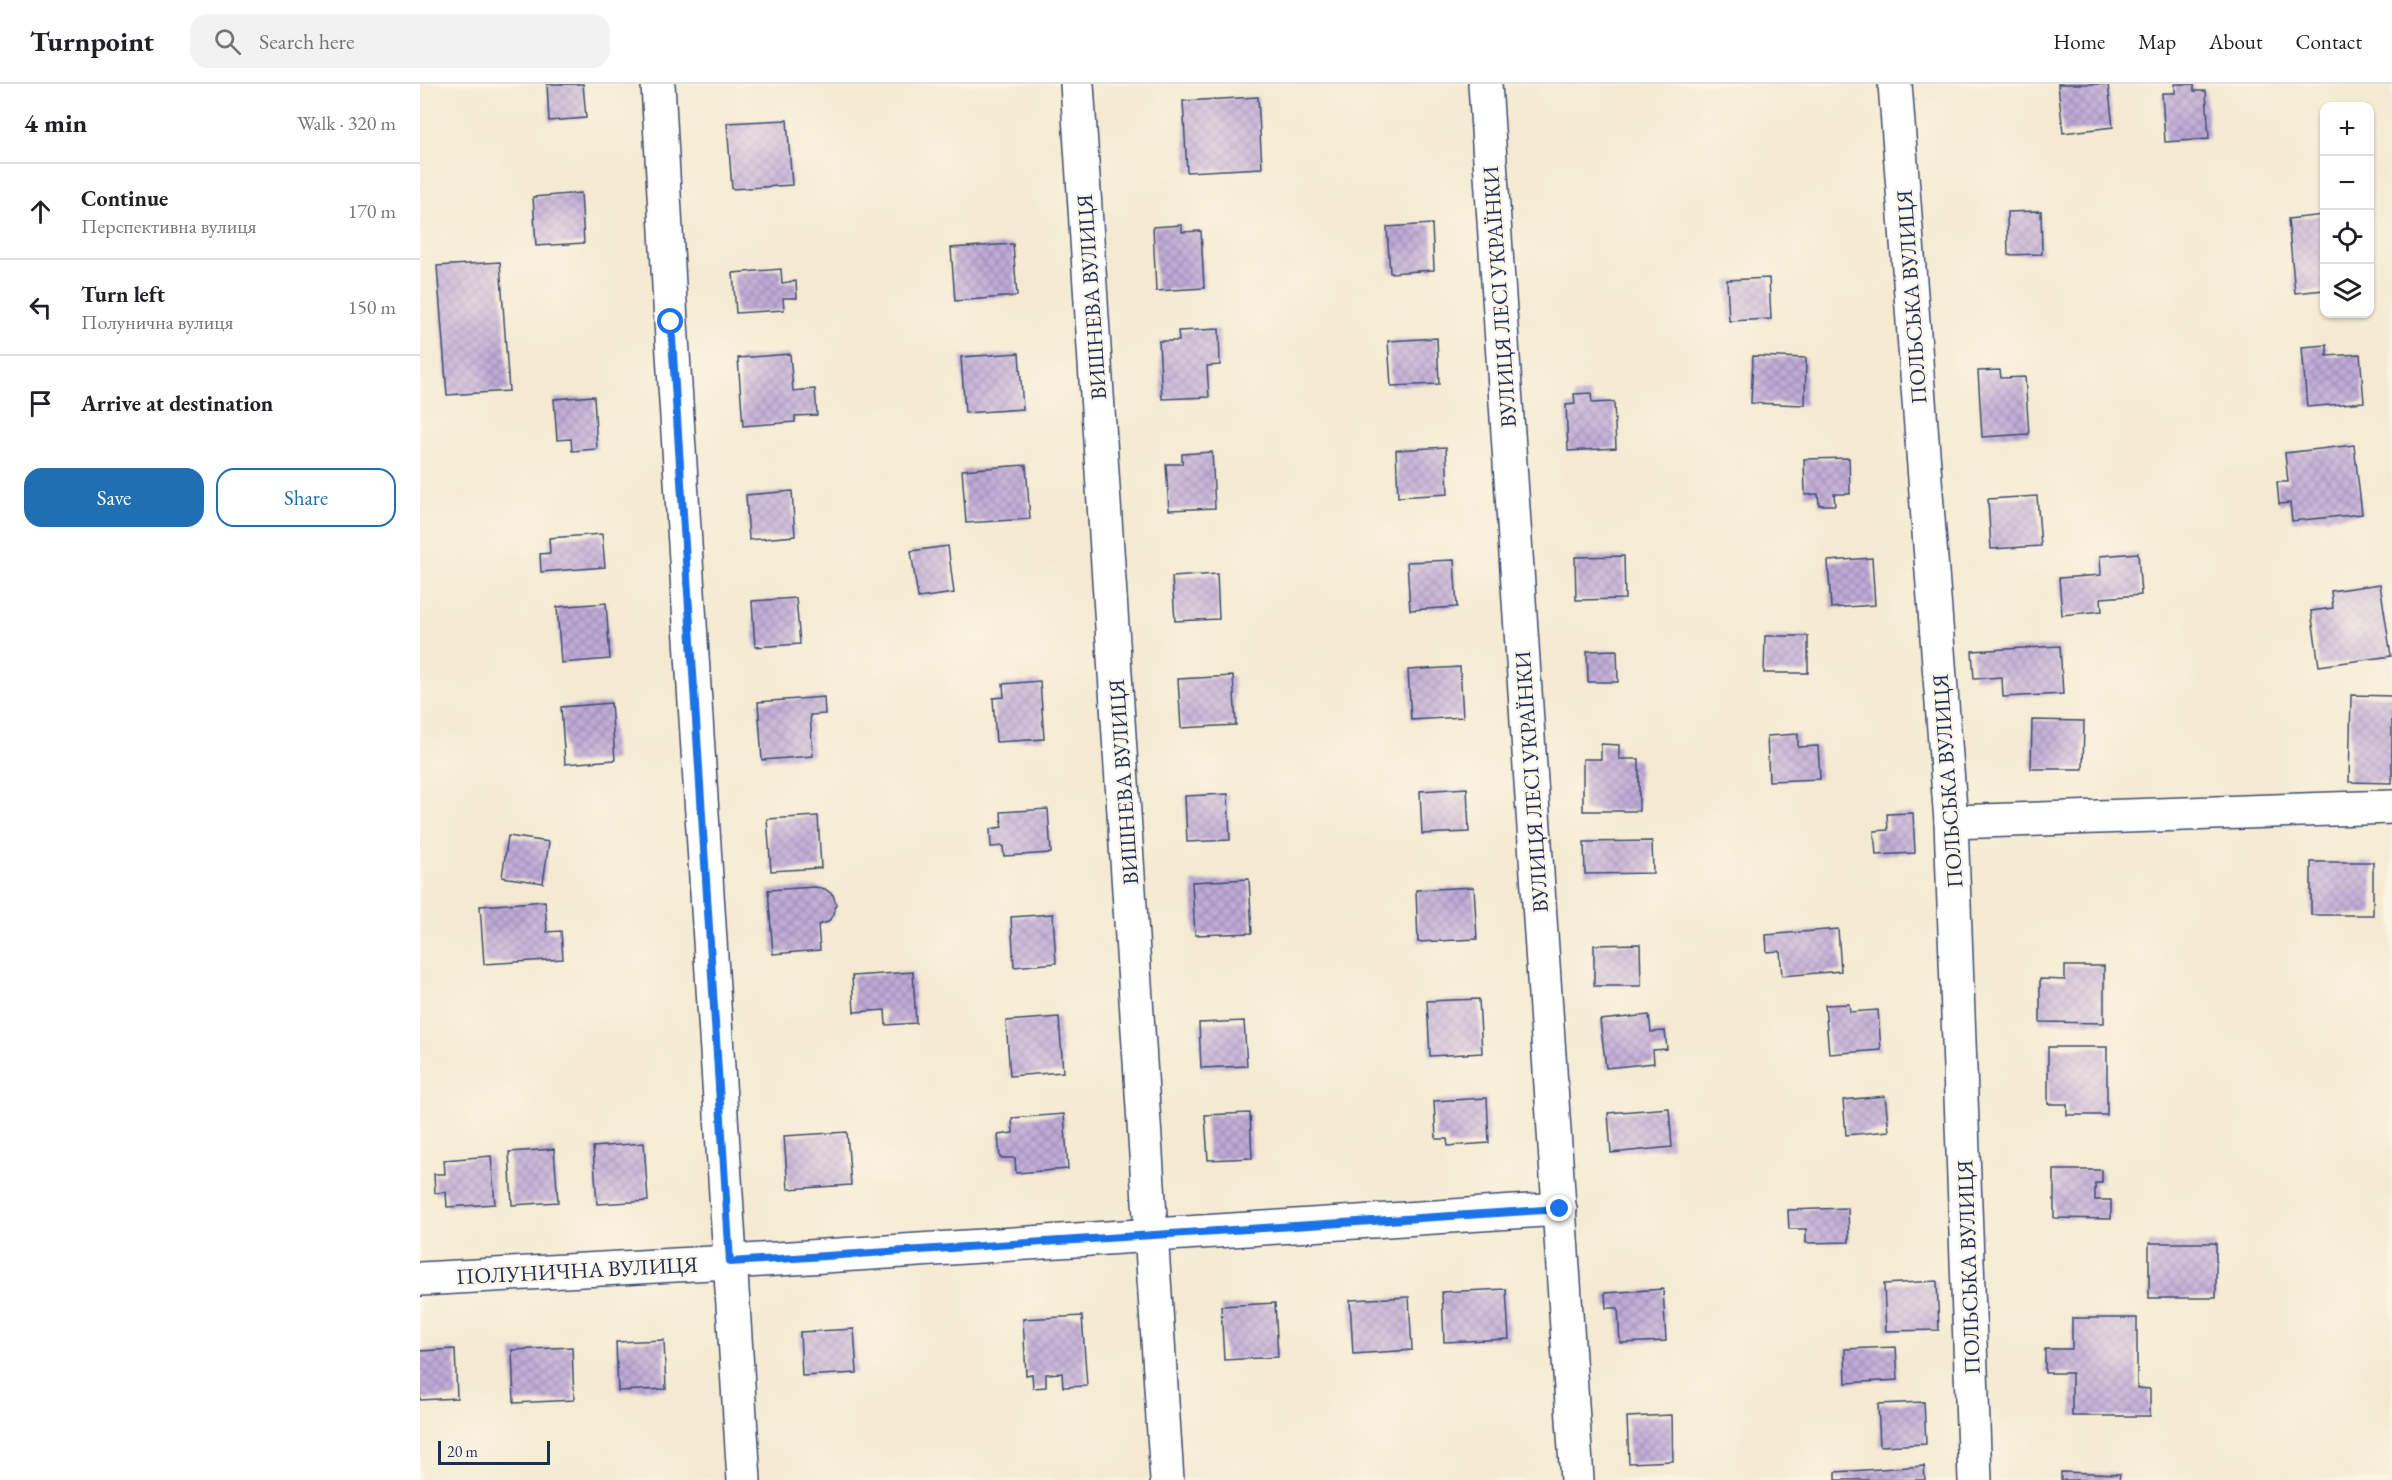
<!DOCTYPE html>
<meta charset="utf-8">
<style>
:root{--surface:#fff;--page:#f2f2f2;--text:#202124;--muted:#757577;--line:#e0e0e0;--accent:#1f6fb2}
body{margin:0;font-family:"EB Garamond",serif;background:var(--page);color:var(--text)}
.controls{position:absolute;right:18px;top:18px;display:grid;overflow:hidden;border-radius:12px;box-shadow:0 2px 4px #0004}
.controls button{width:54px;height:54px;display:grid;place-items:center;padding:0;border:0;border-bottom:2px solid var(--line);background:var(--surface);color:var(--text);font:30px sans-serif}
.scale{position:absolute;left:18px;bottom:15px;width:112px;box-sizing:border-box;padding-left:6px;border:3px solid #1b2f5e;border-top:0;font-size:16px;line-height:21px;white-space:nowrap;color:#1b2f5e;-webkit-text-stroke:4px #fcf5e5;paint-order:stroke}
.stop{position:absolute;width:18px;height:18px;margin:-14px;border:4px solid #1a73e8;border-radius:50%;background:#fff}
.stop.end{background:#1a73e8;border-color:#fff;box-shadow:0 2px 6px #0008}
.list{margin:0;padding:0;list-style:none}
h2{display:flex;justify-content:space-between;align-items:center;height:78px;margin:0;padding:0 24px;font-size:26px}
h2 small{font-size:20px;font-weight:400;color:var(--muted)}
.list li{display:grid;grid-template-columns:39px 1fr auto;gap:18px;align-items:center;box-sizing:border-box;height:96px;padding:0 24px;border-top:2px solid var(--line)}
.list b{display:block;font-size:22px;white-space:nowrap}
.list p{margin:0;font-size:20px;white-space:nowrap;color:var(--muted)}
.list em{font-size:20px;font-style:normal;color:var(--muted)}
.actions{display:flex;gap:12px;padding:18px 24px}
.actions a{flex:1;padding:14px 0;border:2px solid var(--accent);border-radius:18px;text-align:center;font-size:21px;color:var(--accent)}
.actions .main{background:var(--accent);color:#fff}
.icon{flex:none;width:33px;height:33px;fill:none;stroke:currentColor;stroke-width:2;stroke-linecap:round;stroke-linejoin:round}
.map{position:relative;flex:none;width:1972px;height:1396px;overflow:hidden}
header{display:flex;align-items:center;gap:36px;box-sizing:border-box;height:84px;padding:0 30px;background:var(--surface);border-bottom:2px solid var(--line)}
header strong{font-size:28px}
nav{display:flex;gap:33px;margin-inline-start:auto;font-size:21px}
.search{width:420px;height:54px;background:var(--page);display:flex;align-items:center;gap:15px;box-sizing:border-box;padding:0 21px;border-radius:18px;color:var(--muted);font-size:22px}
main{display:flex}
aside{flex:1;background:var(--surface)}
.map>svg:first-child{display:block}
</style>
<header>
<strong>Turnpoint</strong>
<div class="search"><svg class="icon" aria-label="search" viewBox="0 0 24 24"><circle cx="10" cy="10" r="6"/><path d="M15 15l6 6"/></svg>Search here</div>
<nav><a>Home</a><a>Map</a><a>About</a><a>Contact</a></nav>
</header>
<main>
<aside>
<h2>4 min<small>Walk · 320 m</small></h2>
<ul class="list">
<li><svg class="icon" aria-label="ahead" viewBox="0 0 24 24"><path d="M12 20V5M6 11l6-6 6 6"/></svg><div><b>Continue</b><p>Перспективна вулиця</p></div><em>170 m</em></li>
<li><svg class="icon" aria-label="left" viewBox="0 0 24 24"><path d="M17 20v-9H6M10 6l-5 5 5 5"/></svg><div><b>Turn left</b><p>Полунична вулиця</p></div><em>150 m</em></li>
<li><svg class="icon" aria-label="arrive" viewBox="0 0 24 24"><path d="M6 21V4h12l-3 4 3 4H6"/></svg><div><b>Arrive at destination</b></div></li>
</ul>
<div class="actions"><a class="main">Save</a><a>Share</a></div>
</aside>
<div class="map">
<svg width="1972" height="1396" viewBox="0 0 1972 1396">
<defs>
<pattern id="building-cross-hatch" width="8" height="8" patternUnits="userSpaceOnUse" patternTransform="scale(1.5)"><rect width="8" height="8" fill="#c0abd7"/><path d="M0 0l8 8M0 8l8-8" fill="none" stroke="#9b8cb2"/></pattern>
</defs>
<rect width="100%" height="100%" fill="#fcf5e5"/>
<filter id="ink" filterUnits="userSpaceOnUse"><feTurbulence type="fractalNoise" baseFrequency=".0167" numOctaves="2"/><feDisplacementMap in="SourceGraphic" scale="12" xChannelSelector="R" yChannelSelector="G"/><feConvolveMatrix kernelMatrix="1 2 1 2 8 2 1 2 1" color-interpolation-filters="sRGB"/></filter>
<filter id="wash" filterUnits="userSpaceOnUse"><feTurbulence type="fractalNoise" baseFrequency=".008" numOctaves="4" result="noise"/><feDisplacementMap in="SourceGraphic" scale="24" xChannelSelector="R" yChannelSelector="G"/><feGaussianBlur stdDeviation="1.35" result="paint"/><feColorMatrix in="noise" values="0 0 0 0 0 0 0 0 0 0 0 0 0 0 0 0 0 1.4 0 .05"/><feComposite in="paint" operator="in"/></filter>
<g filter="url(#wash)">
<rect width="100%" height="100%" fill="#f4ead1"/>
<g id="blocks">
<g fill="url(#building-cross-hatch)">
<path d="M127,0H163L166,34L129,37Z"/>
<path d="M1638,0H1688L1693,43L1643,49Z"/>
<path d="M1755,0H1774V7H1786L1789,55L1745,58L1742,9H1755Z"/>
<path d="M838,13L842,84L767,88L763,17Z"/>
<path d="M367,36L372,101L312,105L307,39Z"/>
<path d="M161,109L164,159L116,162L113,113Z"/>
<path d="M1621,127L1622,170L1588,171L1587,128Z"/>
<path d="M1904,131V206L1875,209L1868,135Z"/>
<path d="M1012,140L1014,186L970,189L967,143Z"/>
<path d="M762,141V148L781,147L784,204L736,207L733,143Z"/>
<path d="M593,160L597,212L535,217L531,164Z"/>
<path d="M80,178L89,307L27,311L17,182Z"/>
<path d="M361,185L362,199L376,197L377,214H363L364,226L316,229L313,189Z"/>
<path d="M1349,194L1351,235L1309,237L1307,196Z"/>
<path d="M799,245L800,281L787,282L789,313L742,315L739,257H759L758,247Z"/>
<path d="M1017,254L1019,300L971,302L968,257Z"/>
<path d="M1907,261V272L1940,270L1944,318L1887,323L1882,263Z"/>
<path d="M599,269L603,325L545,329L541,273Z"/>
<path d="M370,270L373,307L395,305L397,331L375,332V338L323,342L318,274Z"/>
<path d="M1333,272L1386,274L1385,321L1331,319Z"/>
<path d="M1580,286L1581,294L1605,293L1609,350L1562,353L1558,287Z"/>
<path d="M1171,309L1172,319L1194,318L1196,364L1148,367L1146,321L1155,320L1154,310Z"/>
<path d="M174,312L177,365L152,367L151,355L137,356L134,315Z"/>
<path d="M1934,361L1942,430L1872,437L1870,419L1859,420L1857,398H1868L1865,369Z"/>
<path d="M1026,363L1028,410L978,413L976,366Z"/>
<path d="M792,368L795,424L749,426L746,380H762V370Z"/>
<path d="M1429,374L1430,410H1414L1415,421H1399L1398,410L1385,411L1384,375Z"/>
<path d="M606,381L610,435L546,439L542,386Z"/>
<path d="M372,407L375,452L329,456L326,411Z"/>
<path d="M1617,412L1621,462L1571,465L1568,415Z"/>
<path d="M182,450L185,483L121,488L120,470L130,469L129,454Z"/>
<path d="M528,462L534,509L498,514L491,467Z"/>
<path d="M1718,469L1721,511L1681,514L1682,527L1642,531L1639,494L1681,491L1680,472Z"/>
<path d="M1204,472L1205,515L1156,516L1155,473Z"/>
<path d="M1452,474L1455,521L1411,524L1408,477Z"/>
<path d="M1034,476L1037,523L990,526L987,478Z"/>
<path d="M797,490L799,535L755,537L752,493Z"/>
<path d="M1960,500L1971,572L1899,582L1891,527L1913,524L1911,507Z"/>
<path d="M376,514L380,560L335,563L332,517Z"/>
<path d="M186,519L190,575L141,579L137,523Z"/>
<path d="M1345,552H1388V589H1344Z"/>
<path d="M1640,562L1643,610L1583,613L1582,593L1554,595L1552,567Z"/>
<path d="M1197,566L1198,598H1168L1167,567Z"/>
<path d="M1040,583L1043,633L991,636L988,586Z"/>
<path d="M813,592L816,641L761,644L758,595Z"/>
<path d="M620,597L624,655L576,658L573,614L584,613L583,600Z"/>
<path d="M1931,611L1972,612V699L1929,698Z"/>
<path d="M404,613L405,630L390,631L393,672L342,676L338,618Z"/>
<path d="M191,619L195,676L145,680L141,623Z"/>
<path d="M1612,636L1664,637L1663,685H1611Z"/>
<path d="M1378,650V663L1398,662L1400,695L1349,697L1347,652Z"/>
<path d="M1181,660L1199,661V675H1219V727H1163V675H1181Z"/>
<path d="M1047,704L1049,748L1002,750L1000,707Z"/>
<path d="M808,710L810,756L767,758L765,712Z"/>
<path d="M628,725L631,769L584,772L583,762L571,763L570,745L582,743L581,728Z"/>
<path d="M1493,729L1495,769L1456,771L1454,747L1468,746L1467,730Z"/>
<path d="M398,732L401,784L351,787L347,735Z"/>
<path d="M88,752L129,758L123,799L82,793Z"/>
<path d="M1232,757L1233,789L1165,790L1164,758Z"/>
<rect x="1891" y="778" width="62" height="53"/>
<path d="M829,795L832,849L775,851L772,798Z"/>
<path d="M395,803L405,805L413,811L416,820L414,830L408,838L398,841L400,866L353,870L348,806Z"/>
<path d="M1054,803L1057,855L998,858L996,806Z"/>
<path d="M125,817L127,848L141,847L143,875L64,880L60,822Z"/>
<path d="M633,830L636,879L594,883L591,833Z"/>
<path d="M1418,845L1421,887L1362,892L1360,867L1347,868L1346,851Z"/>
<path d="M1220,860L1221,902H1174V861Z"/>
<path d="M1645,882H1684V939L1620,938V895L1645,896Z"/>
<path d="M493,888L496,939L466,941L465,926L434,928L432,892Z"/>
<path d="M1059,915L1062,969L1010,972L1007,917Z"/>
<path d="M1429,920L1430,928L1458,926L1461,966L1409,970L1405,921Z"/>
<path d="M1229,931L1231,948L1245,947L1247,965L1233,966L1234,979L1186,984L1180,936Z"/>
<path d="M639,933L643,988L590,992L586,937Z"/>
<path d="M824,937L827,982L781,984L779,939Z"/>
<path d="M1628,963H1687V1031H1647V1020H1628Z"/>
<path d="M1465,1012L1469,1047L1426,1051L1423,1016Z"/>
<path d="M1067,1014L1069,1059L1028,1062L1027,1055H1016L1014,1017Z"/>
<path d="M1249,1024L1252,1063L1191,1069L1188,1029Z"/>
<path d="M830,1029L832,1074L788,1076L785,1031Z"/>
<path d="M644,1030L648,1085L596,1089L595,1074H580L578,1051L593,1049L592,1034Z"/>
<path d="M427,1048L431,1101L368,1105L364,1052Z"/>
<path d="M224,1059L228,1117L177,1120L173,1063Z"/>
<path d="M134,1065L138,1118L92,1121L89,1068Z"/>
<path d="M71,1072L75,1120L27,1123L26,1108L15,1109L14,1090H25L24,1076Z"/>
<path d="M1634,1086H1682V1099H1675V1116H1691V1135L1634,1134Z"/>
<path d="M1428,1124L1429,1158L1386,1159V1145H1369L1368,1126Z"/>
<rect x="1729" y="1159" width="67" height="55"/>
<path d="M1517,1197L1519,1246L1466,1247L1464,1200Z"/>
<path d="M1086,1205L1089,1255L1024,1258L1022,1208Z"/>
<path d="M1243,1205L1246,1257L1200,1259L1198,1224H1186L1185,1209Z"/>
<path d="M989,1213L992,1266L933,1270L930,1216Z"/>
<path d="M855,1219L858,1273L804,1276L801,1222Z"/>
<path d="M662,1232L667,1302L643,1303L642,1289L626,1290V1303L613,1304L612,1290L606,1291L603,1235Z"/>
<path d="M1652,1234H1717V1304L1730,1305V1332H1652V1289H1625V1265H1652Z"/>
<path d="M434,1245L437,1289L382,1292L380,1248Z"/>
<path d="M244,1256L246,1305L198,1307L196,1258Z"/>
<path d="M152,1263L154,1316L94,1319L92,1266Z"/>
<path d="M1476,1263L1478,1296L1426,1299L1425,1265Z"/>
<path d="M35,1265L37,1314L0,1316V1267Z"/>
<path d="M1504,1318L1506,1360L1460,1362L1458,1320Z"/>
<path d="M1252,1331L1253,1377L1209,1379L1207,1333Z"/>
<path d="M1504,1382L1505,1396H1416V1388Z"/>
<path d="M1641,1388L1700,1390L1699,1396H1641Z"/>
</g>
</g>
</g>
<g filter="url(#ink)">
<use href="#blocks" fill-opacity="0" stroke="#3c4b6f" stroke-width="1.5"/>
<g fill="none" stroke-linecap="round" stroke-linejoin="round">
<defs>
<g id="minor">
<path d="M238,0L251,238L324,1396"/>
<path d="M657,0L747,1396"/>
<path d="M1065,0L1157,1396"/>
<path d="M1475,0L1531,738L1555,1396"/>
<path d="M1531,738L1972,723"/>
<path d="M0,1195L310,1178L1140,1125"/>
</g>
</defs>
<use href="#minor" stroke="#3c4b6f" stroke-width="36"/>
<use href="#minor" stroke="#fff" stroke-width="33"/>
</g>
</g>
<g fill="none" stroke-linecap="round" stroke-linejoin="round" filter="url(#ink)">
<path stroke="#1a73e8" stroke-width="8" d="M251,238L310,1178L1140,1125"/>
</g>
<g text-anchor="middle" stroke-width="4.5" stroke-linejoin="round" paint-order="stroke">
<g font-size="22" fill="#1b2f5e" stroke="#fcf5e5">
<text transform="translate(671 213) rotate(-94)" y="8">ВИШНЕВА ВУЛИЦЯ</text>
<text transform="translate(1079 213) rotate(-94)" y="8">ВУЛИЦЯ ЛЕСІ УКРАЇНКИ</text>
<text transform="translate(1491 213) rotate(-94)" y="8">ПОЛЬСЬКА ВУЛИЦЯ</text>
<text transform="translate(1527 697) rotate(-94)" y="8">ПОЛЬСЬКА ВУЛИЦЯ</text>
<text transform="translate(703 698) rotate(-94)" y="8">ВИШНЕВА ВУЛИЦЯ</text>
<text transform="translate(1111 698) rotate(-94)" y="8">ВУЛИЦЯ ЛЕСІ УКРАЇНКИ</text>
<text transform="translate(1548 1183) rotate(-92)" y="8">ПОЛЬСЬКА ВУЛИЦЯ</text>
<text transform="translate(157 1186) rotate(-3)" y="8">ПОЛУНИЧНА ВУЛИЦЯ</text>
</g>
</g>
</svg>
<div class="controls">
<button>+</button>
<button>−</button>
<button><svg class="icon" aria-label="locate" viewBox="0 0 24 24"><circle cx="12" cy="12" r="6"/><path d="M12 2v4M12 18v4M2 12h4M18 12h4"/></svg></button>
<button><svg class="icon" aria-label="layers" viewBox="0 0 24 24"><path d="M12 4l9 5-9 5-9-5zM3 14l9 5 9-5"/></svg></button>
</div>
<div class="scale">20 m</div>
<div class="stop" style="left:251px;top:238px"></div>
<div class="stop end" style="left:1140px;top:1125px"></div>
</div>
</main>
